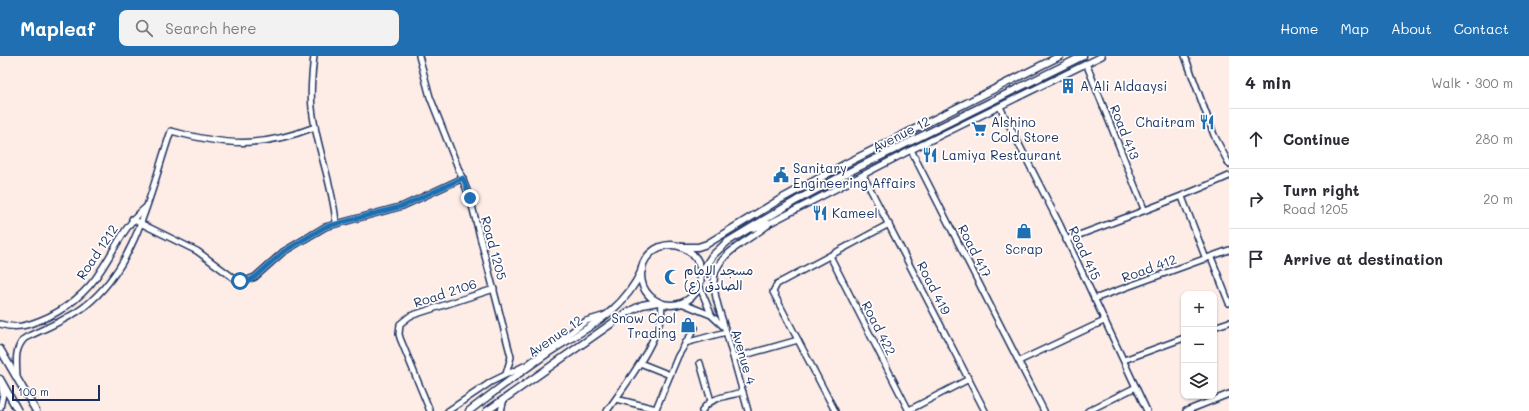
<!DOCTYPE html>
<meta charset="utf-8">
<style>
:root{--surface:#fff;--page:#f2f2f3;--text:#2b2b33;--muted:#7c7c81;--line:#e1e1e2;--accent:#1f6fb2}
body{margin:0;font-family:Mali,"Playpen Sans Arabic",sans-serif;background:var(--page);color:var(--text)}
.controls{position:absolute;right:12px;bottom:12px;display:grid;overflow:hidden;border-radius:8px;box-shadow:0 1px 3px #0004}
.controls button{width:36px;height:36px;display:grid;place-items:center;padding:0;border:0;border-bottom:1px solid var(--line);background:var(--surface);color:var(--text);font:20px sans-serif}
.scale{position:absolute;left:12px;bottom:10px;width:88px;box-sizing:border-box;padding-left:4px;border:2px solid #1b2f5e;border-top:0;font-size:11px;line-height:14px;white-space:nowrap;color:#1b2f5e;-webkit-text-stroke:3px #fff;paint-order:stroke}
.stop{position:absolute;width:12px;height:12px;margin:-9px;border:3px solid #1f6fb2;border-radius:50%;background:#fff}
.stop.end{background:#1f6fb2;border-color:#fff;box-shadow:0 1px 4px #0008}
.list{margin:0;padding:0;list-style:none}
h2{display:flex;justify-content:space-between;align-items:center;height:52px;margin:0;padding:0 16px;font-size:17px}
h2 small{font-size:13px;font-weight:400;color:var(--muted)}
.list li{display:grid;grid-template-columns:26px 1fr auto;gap:12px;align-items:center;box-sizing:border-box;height:60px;padding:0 16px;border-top:1px solid var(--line)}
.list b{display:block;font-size:15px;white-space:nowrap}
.list p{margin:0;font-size:13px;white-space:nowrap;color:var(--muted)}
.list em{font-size:13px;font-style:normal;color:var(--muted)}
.icon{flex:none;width:22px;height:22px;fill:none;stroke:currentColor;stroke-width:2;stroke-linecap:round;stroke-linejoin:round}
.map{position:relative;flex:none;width:1229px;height:355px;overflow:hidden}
header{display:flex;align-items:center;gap:24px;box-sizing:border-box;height:56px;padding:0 20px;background:var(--accent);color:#fff}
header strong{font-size:19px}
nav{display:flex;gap:22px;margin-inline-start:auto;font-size:14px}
.search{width:280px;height:36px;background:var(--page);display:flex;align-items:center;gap:10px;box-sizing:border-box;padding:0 14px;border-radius:8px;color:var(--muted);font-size:15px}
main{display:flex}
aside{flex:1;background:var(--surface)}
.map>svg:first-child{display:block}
</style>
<header>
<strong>Mapleaf</strong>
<div class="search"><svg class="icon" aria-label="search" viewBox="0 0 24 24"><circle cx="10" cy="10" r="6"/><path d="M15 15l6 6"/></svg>Search here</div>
<nav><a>Home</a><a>Map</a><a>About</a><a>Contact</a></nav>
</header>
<main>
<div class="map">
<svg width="1229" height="355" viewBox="0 0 1229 355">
<rect width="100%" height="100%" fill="#fdede6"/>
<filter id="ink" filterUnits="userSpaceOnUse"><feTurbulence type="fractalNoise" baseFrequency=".025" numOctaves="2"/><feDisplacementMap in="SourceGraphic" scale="8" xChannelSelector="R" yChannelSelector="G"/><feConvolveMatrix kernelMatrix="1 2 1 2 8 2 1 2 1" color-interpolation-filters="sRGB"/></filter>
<g filter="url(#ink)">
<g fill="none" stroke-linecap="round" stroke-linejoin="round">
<defs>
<g id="minor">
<path d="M314,0C312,17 310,35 312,52C316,91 333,128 336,167"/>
<path d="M419,0L430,41L470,142L511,301L506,318"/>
<path d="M1185,0L1214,79L1229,108"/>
<path d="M1086,7L1144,153"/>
<path d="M1000,51L1060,169L1147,355"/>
<path d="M911,94L1044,355"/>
<path d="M863,119L985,355"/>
<path d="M1182,141L1206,203"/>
<path d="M132,163L197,195L235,223L245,225L255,221L283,196L325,171L403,150L463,122"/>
<path d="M752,173L772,166L911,94L1102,0"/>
<path d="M1066,184C1121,163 1176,144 1229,120"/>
<path d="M830,200L909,355"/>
<path d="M1211,201L1229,247"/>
<path d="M699,229L711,258"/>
<path d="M1094,243L1229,194"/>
<path d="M681,247L711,259L725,272L748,355"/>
<path d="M0,268C16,273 26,270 41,264C64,255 88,236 101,214C115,193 125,169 145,152"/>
<path d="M724,269C720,256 714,241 714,227C713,198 749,185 768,169"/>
<path d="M1214,271L1229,266"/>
<path d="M685,287L726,276"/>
<path d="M734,302L798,284"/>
<path d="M1124,304L1184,282"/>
<path d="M1019,305L1104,265"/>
<path d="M640,307L670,319"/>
<path d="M700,307L711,345"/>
<path d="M17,323C17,307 13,294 25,282C45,272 67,264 84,251C138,209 150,135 171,75C227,90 261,92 315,71"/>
<path d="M616,343L656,353"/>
<path d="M0,352L3,338L1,326"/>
<path d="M909,354L969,323"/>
<path d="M430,355L400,282L399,278L400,268L410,260L494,233"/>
<path d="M448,355L491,326L528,308L586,265L606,259"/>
<path d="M501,355L504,343"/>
<path d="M607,355C623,332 668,274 661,247"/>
<path d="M655,355L678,300L695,272"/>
<path d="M702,355C709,341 729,340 743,336"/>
<path d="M835,355L773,236L777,228L889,168"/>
<path d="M1088,355L1136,331"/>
<path d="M1186,355L1229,338"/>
</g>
<g id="tertiary">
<circle cx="671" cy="219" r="30"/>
<path d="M682,191H698L707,188L779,144L849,106L1060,0"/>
<path d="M701,217L712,200L727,186L797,144L853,114L1083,0"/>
<path d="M0,293L36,355"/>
<path d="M0,323L18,355"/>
<path d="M469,355C494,336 519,317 545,299C584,272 621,260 642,214"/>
<path d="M487,355L628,256L642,249L658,246"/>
</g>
</defs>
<use href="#minor" stroke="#1b2f5e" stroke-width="8"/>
<use href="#tertiary" stroke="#1b2f5e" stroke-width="9"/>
<use href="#minor" stroke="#fff" stroke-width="5"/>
<use href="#tertiary" stroke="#fff" stroke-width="6"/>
</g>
</g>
<g fill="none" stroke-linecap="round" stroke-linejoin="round" filter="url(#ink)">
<path stroke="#1f6fb2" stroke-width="5" d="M240,225L250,224L255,221L283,196L325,171L403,150L463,122L470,142"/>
</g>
<defs>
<symbol id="building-bare" viewBox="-9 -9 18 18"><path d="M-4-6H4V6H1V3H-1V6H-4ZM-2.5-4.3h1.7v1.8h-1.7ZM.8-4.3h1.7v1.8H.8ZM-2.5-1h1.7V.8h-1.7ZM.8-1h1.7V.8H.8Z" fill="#1f6fb2" stroke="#fff" stroke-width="2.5" paint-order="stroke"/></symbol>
<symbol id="restaurant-bare" viewBox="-9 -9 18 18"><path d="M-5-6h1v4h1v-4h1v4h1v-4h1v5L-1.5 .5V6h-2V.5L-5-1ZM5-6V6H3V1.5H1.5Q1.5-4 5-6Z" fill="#1f6fb2" stroke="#fff" stroke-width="2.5" paint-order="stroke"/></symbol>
<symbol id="supermarket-bare" viewBox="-9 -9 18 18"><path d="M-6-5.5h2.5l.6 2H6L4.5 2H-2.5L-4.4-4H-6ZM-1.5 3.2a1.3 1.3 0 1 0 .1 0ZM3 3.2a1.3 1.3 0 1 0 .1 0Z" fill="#1f6fb2" stroke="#fff" stroke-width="2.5" paint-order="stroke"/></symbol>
<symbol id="civic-bare" viewBox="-9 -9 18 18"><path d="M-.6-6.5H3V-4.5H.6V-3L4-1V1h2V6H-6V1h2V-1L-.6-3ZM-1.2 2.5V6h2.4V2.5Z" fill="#1f6fb2" stroke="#fff" stroke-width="2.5" paint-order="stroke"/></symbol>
<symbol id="shop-bare" viewBox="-9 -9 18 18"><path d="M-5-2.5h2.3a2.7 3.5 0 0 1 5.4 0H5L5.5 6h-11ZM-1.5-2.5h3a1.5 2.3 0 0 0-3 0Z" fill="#1f6fb2" stroke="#fff" stroke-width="2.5" paint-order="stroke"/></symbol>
<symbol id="mosque-bare" viewBox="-9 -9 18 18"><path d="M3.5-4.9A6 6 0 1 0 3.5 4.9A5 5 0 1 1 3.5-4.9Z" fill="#1f6fb2" stroke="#fff" stroke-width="2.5" paint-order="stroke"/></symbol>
</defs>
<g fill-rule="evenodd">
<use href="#building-bare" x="1057" y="19" width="22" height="22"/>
<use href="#restaurant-bare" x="1196" y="55" width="22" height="22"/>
<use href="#supermarket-bare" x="968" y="62" width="22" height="22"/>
<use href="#restaurant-bare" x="919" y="88" width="22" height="22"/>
<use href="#civic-bare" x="770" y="108" width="22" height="22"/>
<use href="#restaurant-bare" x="809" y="146" width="22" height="22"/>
<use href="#shop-bare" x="1013" y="164" width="22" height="22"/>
<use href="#mosque-bare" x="661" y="210" width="22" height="22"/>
<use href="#shop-bare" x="677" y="258" width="22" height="22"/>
</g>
<g text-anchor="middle" stroke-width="3.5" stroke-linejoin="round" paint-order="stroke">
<g font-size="13" fill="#1b2f5e" stroke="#fff" text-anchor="start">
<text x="1080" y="35">A Ali Aldaaysi</text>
<text x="991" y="71">Alshino<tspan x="991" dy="15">Cold Store</tspan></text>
<text x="1195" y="71" text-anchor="end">Chaitram</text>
<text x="942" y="104">Lamiya Restaurant</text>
<text x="793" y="117">Sanitary<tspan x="793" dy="15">Engineering Affairs</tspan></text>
<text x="832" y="162">Kameel</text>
<text x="1024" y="198" text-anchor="middle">Scrap</text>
<text x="684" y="219">مسجد الإمام<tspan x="684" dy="15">الصادق (ع)</tspan></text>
<text x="676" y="267" text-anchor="end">Snow Cool<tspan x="676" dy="15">Trading</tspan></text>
</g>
<g font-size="13" fill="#1b2f5e" stroke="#fff">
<text transform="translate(1125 76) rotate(68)" y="5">Road 413</text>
<text transform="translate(901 78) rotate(-27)" y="5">Avenue 12</text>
<text transform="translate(494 192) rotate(75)" y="5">Road 1205</text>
<text transform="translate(975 195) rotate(63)" y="5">Road 417</text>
<text transform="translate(97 196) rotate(-56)" y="5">Road 1212</text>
<text transform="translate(1085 197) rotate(65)" y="5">Road 415</text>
<text transform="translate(1149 212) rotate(-20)" y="5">Road 412</text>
<text transform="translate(934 232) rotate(63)" y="5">Road 419</text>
<text transform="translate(445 237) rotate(-18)" y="5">Road 2106</text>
<text transform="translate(879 272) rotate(63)" y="5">Road 422</text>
<text transform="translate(555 280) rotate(-34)" y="5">Avenue 12</text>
<text transform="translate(744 301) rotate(74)" y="5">Avenue 4</text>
</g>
</g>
</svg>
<div class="controls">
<button>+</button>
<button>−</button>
<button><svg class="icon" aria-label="layers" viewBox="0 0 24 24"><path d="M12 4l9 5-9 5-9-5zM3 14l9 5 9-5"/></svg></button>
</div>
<div class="scale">100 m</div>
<div class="stop" style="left:240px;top:225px"></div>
<div class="stop end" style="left:470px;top:142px"></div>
</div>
<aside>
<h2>4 min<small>Walk · 300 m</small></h2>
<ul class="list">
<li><svg class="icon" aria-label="ahead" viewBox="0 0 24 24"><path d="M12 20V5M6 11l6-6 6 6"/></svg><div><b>Continue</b></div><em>280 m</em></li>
<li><svg class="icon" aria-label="right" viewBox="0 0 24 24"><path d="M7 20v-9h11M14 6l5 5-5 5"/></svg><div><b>Turn right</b><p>Road 1205</p></div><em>20 m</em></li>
<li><svg class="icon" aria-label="arrive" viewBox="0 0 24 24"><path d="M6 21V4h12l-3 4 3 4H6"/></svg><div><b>Arrive at destination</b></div></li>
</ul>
</aside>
</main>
